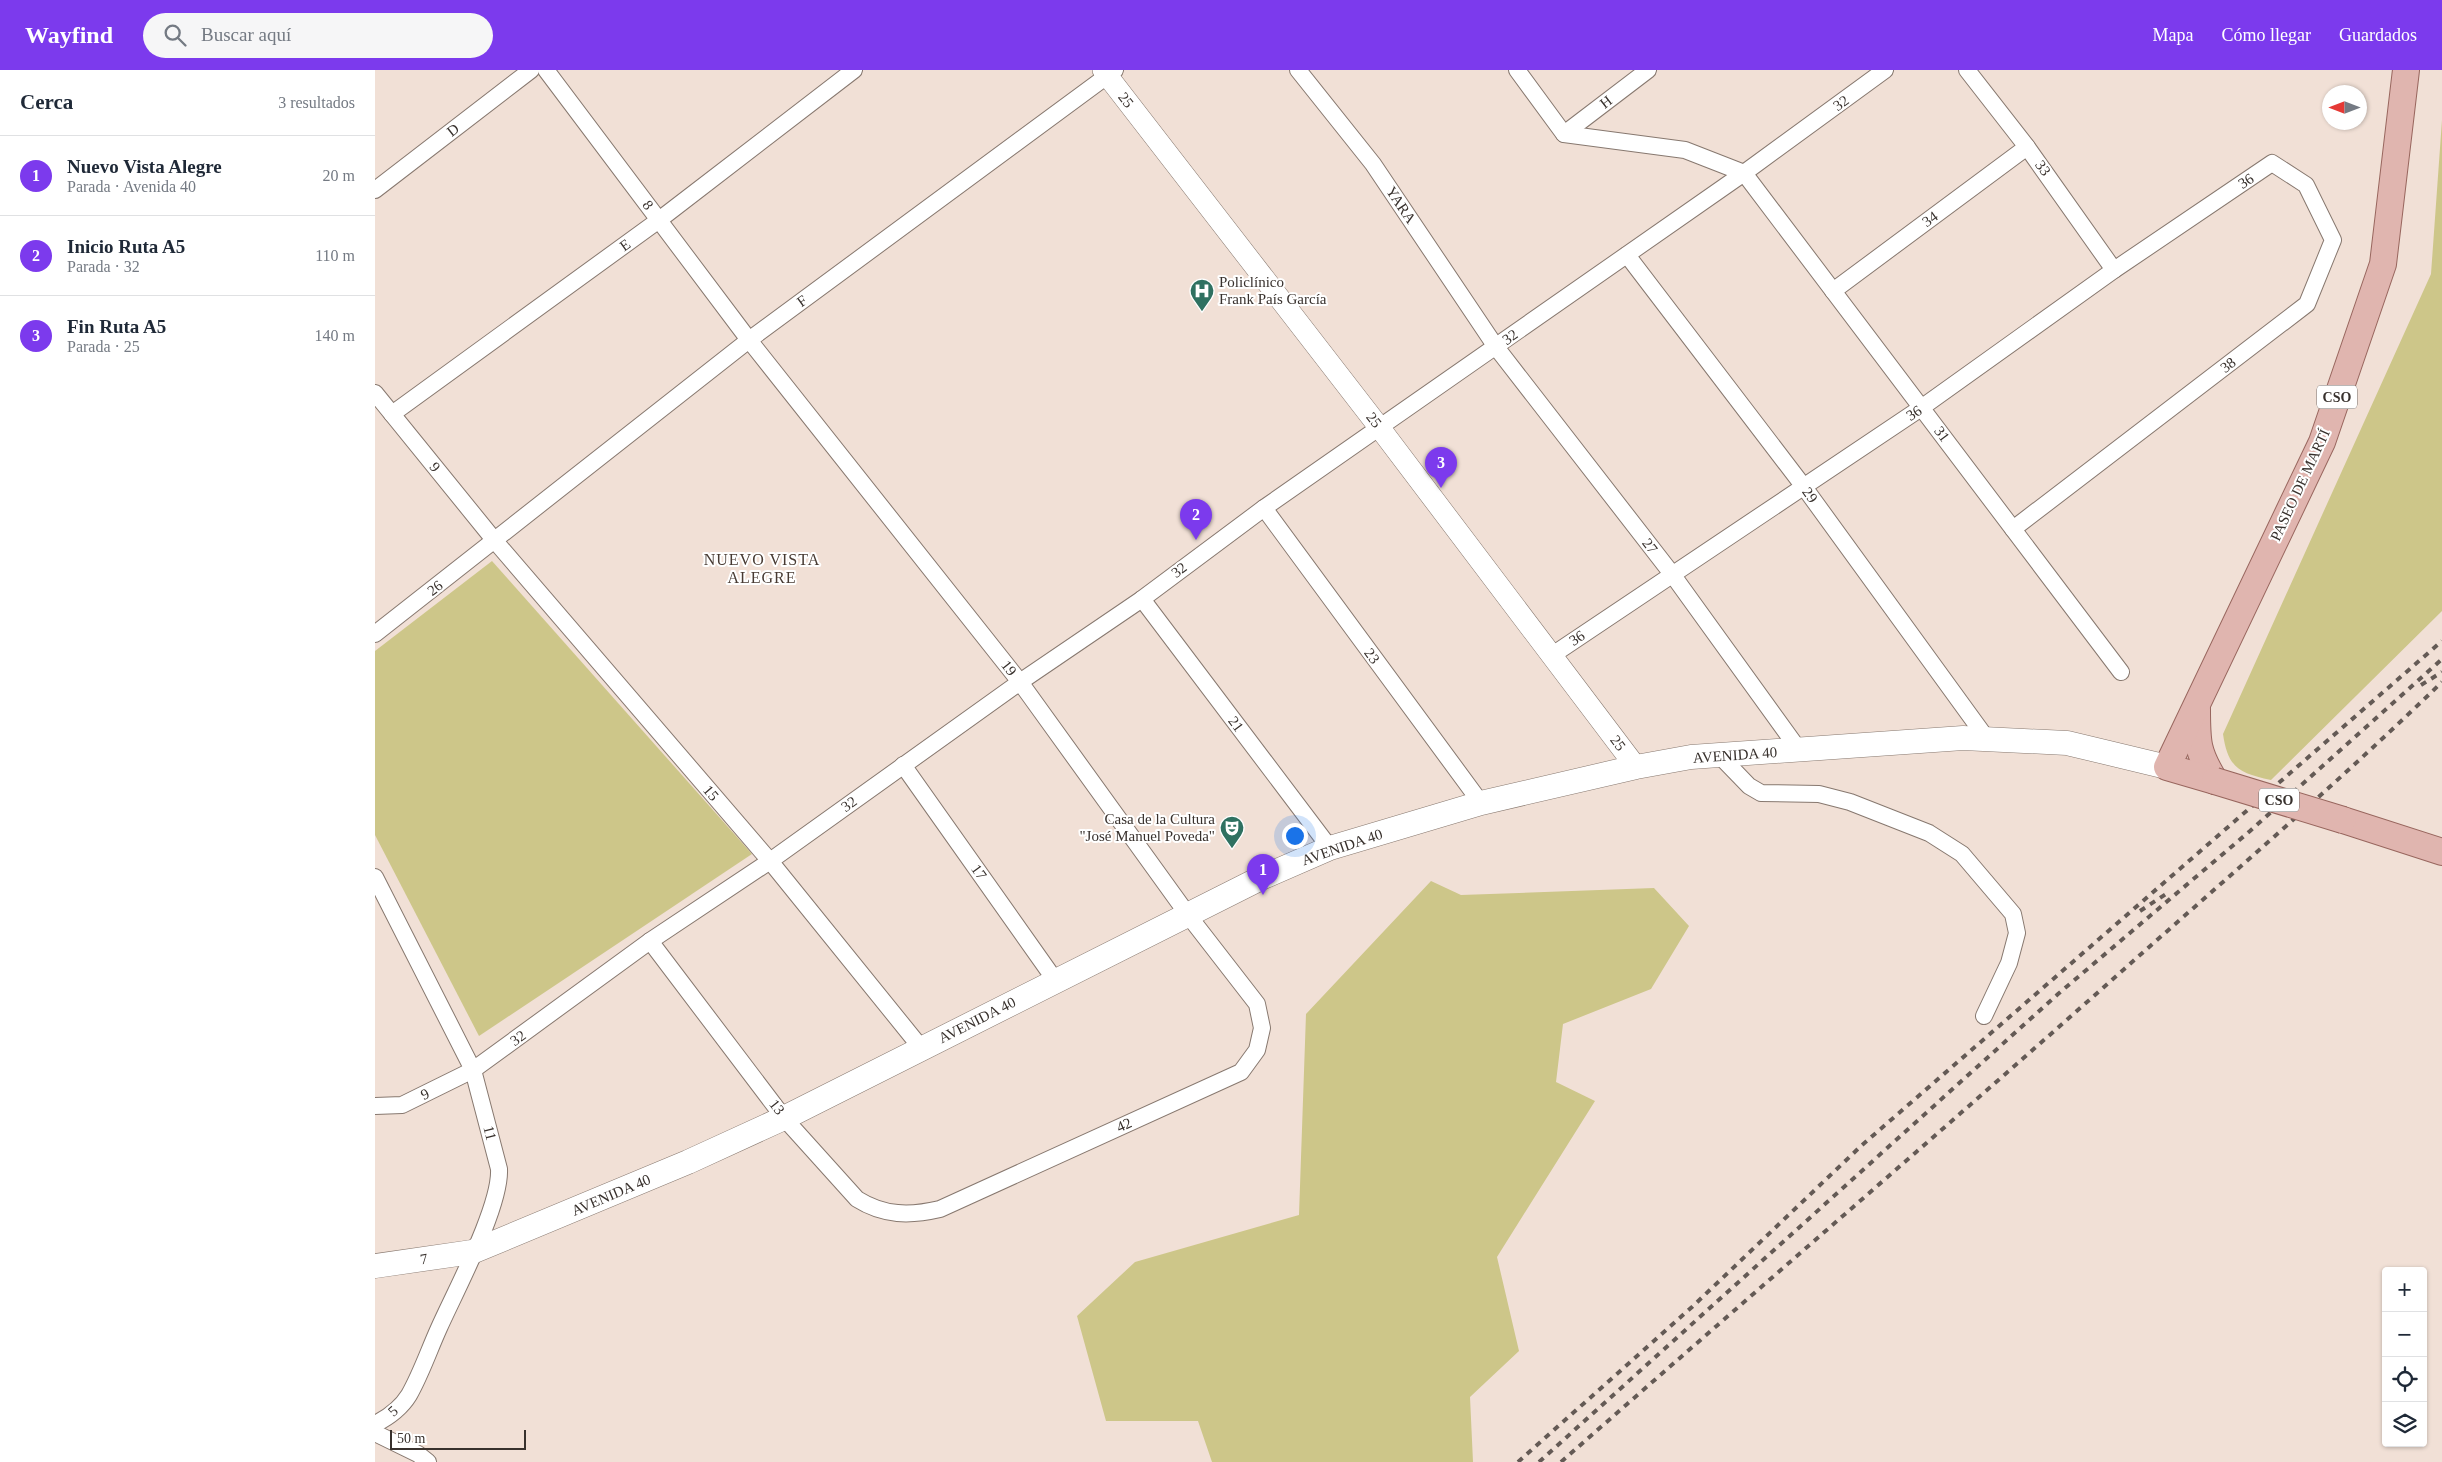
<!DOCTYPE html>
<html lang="es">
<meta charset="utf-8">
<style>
:root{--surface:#fff;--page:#f6f6f7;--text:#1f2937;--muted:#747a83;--line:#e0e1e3;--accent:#7c3aed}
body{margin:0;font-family:"Times New Roman",serif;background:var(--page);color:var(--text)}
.controls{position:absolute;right:15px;bottom:15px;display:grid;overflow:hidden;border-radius:5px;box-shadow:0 1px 4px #0004}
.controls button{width:45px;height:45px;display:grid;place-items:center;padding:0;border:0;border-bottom:1px solid var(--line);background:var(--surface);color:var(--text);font:25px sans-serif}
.compass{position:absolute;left:1947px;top:15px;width:45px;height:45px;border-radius:50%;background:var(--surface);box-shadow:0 1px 4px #0004;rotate:270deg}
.scale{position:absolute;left:15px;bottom:12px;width:136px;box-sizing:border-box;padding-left:5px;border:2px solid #38312d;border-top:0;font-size:14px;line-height:18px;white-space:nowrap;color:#38312d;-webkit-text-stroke:4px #fff;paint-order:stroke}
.you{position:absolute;left:919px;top:765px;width:18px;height:18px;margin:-12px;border:4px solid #fff;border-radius:50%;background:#1a73e8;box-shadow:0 0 0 8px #1a73e833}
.badge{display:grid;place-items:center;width:32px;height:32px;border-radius:50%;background:var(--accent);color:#fff;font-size:16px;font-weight:700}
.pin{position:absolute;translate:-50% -41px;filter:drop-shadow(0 1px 2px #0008)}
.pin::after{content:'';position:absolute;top:26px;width:18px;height:15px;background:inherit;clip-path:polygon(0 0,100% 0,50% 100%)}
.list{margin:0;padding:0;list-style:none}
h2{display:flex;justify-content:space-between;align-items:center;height:65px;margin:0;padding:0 20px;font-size:21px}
h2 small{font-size:16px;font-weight:400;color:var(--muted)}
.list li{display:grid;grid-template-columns:32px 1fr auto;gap:15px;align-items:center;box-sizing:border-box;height:80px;padding:0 20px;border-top:1px solid var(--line)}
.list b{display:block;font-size:19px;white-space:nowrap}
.list p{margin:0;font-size:16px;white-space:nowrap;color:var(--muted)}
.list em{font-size:16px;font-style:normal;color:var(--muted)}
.icon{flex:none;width:28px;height:28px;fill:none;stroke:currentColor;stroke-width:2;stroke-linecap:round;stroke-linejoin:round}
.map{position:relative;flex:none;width:2067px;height:1392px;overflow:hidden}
header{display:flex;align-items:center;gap:30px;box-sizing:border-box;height:70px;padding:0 25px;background:var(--accent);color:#fff}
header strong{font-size:24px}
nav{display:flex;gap:28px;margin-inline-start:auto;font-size:18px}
.search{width:350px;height:45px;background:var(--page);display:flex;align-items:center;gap:12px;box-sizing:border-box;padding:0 18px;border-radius:28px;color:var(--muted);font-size:19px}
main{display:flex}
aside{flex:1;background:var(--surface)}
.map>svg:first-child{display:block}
</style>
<header>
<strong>Wayfind</strong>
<div class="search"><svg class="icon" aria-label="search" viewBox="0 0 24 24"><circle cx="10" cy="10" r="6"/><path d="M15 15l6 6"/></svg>Buscar aquí</div>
<nav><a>Mapa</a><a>Cómo llegar</a><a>Guardados</a></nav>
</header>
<main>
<aside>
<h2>Cerca<small>3 resultados</small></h2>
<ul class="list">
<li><span class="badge">1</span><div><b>Nuevo Vista Alegre</b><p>Parada · Avenida 40</p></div><em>20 m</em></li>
<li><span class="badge">2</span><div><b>Inicio Ruta A5</b><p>Parada · 32</p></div><em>110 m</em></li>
<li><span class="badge">3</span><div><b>Fin Ruta A5</b><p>Parada · 25</p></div><em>140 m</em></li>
</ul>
</aside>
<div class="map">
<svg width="2067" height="1392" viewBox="0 0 2067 1392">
<rect width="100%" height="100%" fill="#f1e0d6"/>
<g fill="#cdc689">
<path d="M2067,50V541L1896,710C1864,703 1853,698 1848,664L2056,204Z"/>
<path d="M117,491L377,784L104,966L0,765V581Z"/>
<path d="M1056,811L1086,825L1279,818L1314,856L1276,919L1188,954L1181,1012L1220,1031L1122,1187L1144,1281L1095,1327L1098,1392H837L823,1351H731L702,1246L760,1192L924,1145L931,944Z"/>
</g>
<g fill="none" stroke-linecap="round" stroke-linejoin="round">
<defs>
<g id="minor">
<path d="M171,0L374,270L645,612L813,845L882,934L887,958L882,980L866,1002L565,1139C535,1146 509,1146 482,1129L409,1048L275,871"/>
<path d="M923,0L998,94L1121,277L1297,504L1424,680"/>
<path d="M1142,0L1189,64L1310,80L1369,103L1746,602"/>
<path d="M1592,0L1652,77L1739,200"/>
<path d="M1189,64L1273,0"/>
<path d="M0,120L156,0"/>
<path d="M1252,185L1429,417L1612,669"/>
<path d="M1458,221L1652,77"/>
<path d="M0,323L120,471L395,791L547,979"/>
<path d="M17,344L284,150L479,0"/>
<path d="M889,438L1106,733"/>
<path d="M767,529L955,778"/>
<path d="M0,564L374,270L740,0"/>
<path d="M1176,586L1546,338L1739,200L1897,93L1931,115L1958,170L1932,234L1638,459"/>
<path d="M1344,685L1374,716L1386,723L1444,724L1475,732L1554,763L1587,784L1638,844L1642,863L1634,893L1609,946"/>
<path d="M528,695L680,910"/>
<path d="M0,807L98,1000L124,1099C126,1136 81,1220 64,1258C54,1280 46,1304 34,1325C26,1338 14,1347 0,1354"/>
<path d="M0,1036L27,1035L98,1000L275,871L395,791L645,612L767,529L889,438L1369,103L1510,0"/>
<path d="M0,1363L43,1384L53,1392"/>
</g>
<path id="tertiary" d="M728,0L1004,357L1261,697"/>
<path id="secondary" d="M0,1196L97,1182L313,1092L409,1048L886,808L955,778L1106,733L1261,697L1316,687L1588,668L1692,673L1792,697"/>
<g id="primary">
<path d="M1822,639C1822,672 1822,682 1840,711"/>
<path d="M1840,711L1792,697L1947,372L2008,194L2031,0"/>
<path d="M1968,750L2067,782"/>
</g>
</defs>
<use href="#minor" stroke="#87786f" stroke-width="18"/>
<use href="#tertiary" stroke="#87786f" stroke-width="22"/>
<use href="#secondary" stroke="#87786f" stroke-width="25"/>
<use href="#primary" stroke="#98665e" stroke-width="28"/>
<use href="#minor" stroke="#fff" stroke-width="16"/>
<use href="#tertiary" stroke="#fff" stroke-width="21"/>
<use href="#secondary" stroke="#fff" stroke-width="24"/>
<use href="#primary" stroke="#e0b5af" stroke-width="26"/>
<g stroke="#645a55" stroke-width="4" stroke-dasharray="6 6" stroke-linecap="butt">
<path d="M2046,615L2067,602"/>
<path d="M1765,841L1794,822"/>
<path d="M1143,1392L1317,1237L1486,1076L2067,571"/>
<path d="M1164,1392L1683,924L1875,761L2067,589"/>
<path d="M1186,1392C1376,1225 1567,1061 1756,893C1860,801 1967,709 2067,612"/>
</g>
<defs>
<path id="primary-bridge" d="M1840,711L1968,750"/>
</defs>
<use href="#primary-bridge" stroke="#98665e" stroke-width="28" stroke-linecap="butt"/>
<use href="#primary-bridge" stroke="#e0b5af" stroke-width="26"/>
</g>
<defs>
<symbol id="hospital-pin" viewBox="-11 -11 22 30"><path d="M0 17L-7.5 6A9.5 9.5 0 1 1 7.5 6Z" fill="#2f7161" stroke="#fff"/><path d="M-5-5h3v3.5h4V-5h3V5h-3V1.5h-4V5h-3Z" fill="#fff"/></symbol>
<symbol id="theatre-pin" viewBox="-11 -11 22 30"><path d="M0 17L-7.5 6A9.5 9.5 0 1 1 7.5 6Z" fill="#2f7161" stroke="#fff"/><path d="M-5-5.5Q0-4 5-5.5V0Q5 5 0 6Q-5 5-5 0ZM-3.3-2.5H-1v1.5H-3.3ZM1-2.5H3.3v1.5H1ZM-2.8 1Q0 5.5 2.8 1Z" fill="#fff"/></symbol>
</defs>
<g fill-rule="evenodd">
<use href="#hospital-pin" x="813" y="207" width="28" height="38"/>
<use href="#theatre-pin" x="843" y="744" width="28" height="38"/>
</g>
<g text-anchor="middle" stroke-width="4" stroke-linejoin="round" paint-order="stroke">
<g fill="#fff" stroke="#746f6c" stroke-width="1">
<rect x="1942" y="315.5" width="40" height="23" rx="4"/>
<rect x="1884" y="718.5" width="40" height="23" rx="4"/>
</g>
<g font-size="14" font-weight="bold" fill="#38312d">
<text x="1962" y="332">CSO</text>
<text x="1904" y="735">CSO</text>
</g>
<g font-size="15" fill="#38312d" stroke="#fff">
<text transform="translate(751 30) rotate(52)" y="5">25</text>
<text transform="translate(1231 32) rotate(-38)" y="5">H</text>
<text transform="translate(1466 33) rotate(-36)" y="5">32</text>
<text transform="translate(78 60) rotate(-38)" y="5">D</text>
<text transform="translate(1668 98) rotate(55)" y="5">33</text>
<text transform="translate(1871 111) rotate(-34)" y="5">36</text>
<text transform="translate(273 135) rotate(53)" y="5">8</text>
<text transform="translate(1026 135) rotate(56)" y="5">YARA</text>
<text transform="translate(1555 149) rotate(-36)" y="5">34</text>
<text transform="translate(250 175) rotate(-36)" y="5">E</text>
<text transform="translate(427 231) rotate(-36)" y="5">F</text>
<text transform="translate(1135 267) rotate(-35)" y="5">32</text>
<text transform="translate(1853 295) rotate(-38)" y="5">38</text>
<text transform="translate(1539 343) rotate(-34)" y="5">36</text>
<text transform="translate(999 350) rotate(52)" y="5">25</text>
<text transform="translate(1567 364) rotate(53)" y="5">31</text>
<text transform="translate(60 397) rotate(51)" y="5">9</text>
<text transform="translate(1925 415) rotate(-65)" y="5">PASEO DE MARTÍ</text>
<text transform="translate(1435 425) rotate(54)" y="5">29</text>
<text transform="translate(1275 476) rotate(52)" y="5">27</text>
<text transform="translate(804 500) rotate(-38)" y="5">32</text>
<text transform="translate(60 518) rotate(-38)" y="5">26</text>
<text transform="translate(1202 568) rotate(-34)" y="5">36</text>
<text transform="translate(997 586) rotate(54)" y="5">23</text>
<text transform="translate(634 598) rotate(52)" y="5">19</text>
<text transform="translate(861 654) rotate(53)" y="5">21</text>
<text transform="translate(1243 673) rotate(53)" y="5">25</text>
<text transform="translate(1360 685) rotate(-4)" y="5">AVENIDA 40</text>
<text transform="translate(336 723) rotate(49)" y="5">15</text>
<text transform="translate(474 734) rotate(-36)" y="5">32</text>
<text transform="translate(967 777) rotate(-19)" y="5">AVENIDA 40</text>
<text transform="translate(604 802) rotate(55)" y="5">17</text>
<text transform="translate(602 950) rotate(-27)" y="5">AVENIDA 40</text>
<text transform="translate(143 968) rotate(-36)" y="5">32</text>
<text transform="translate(50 1024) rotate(-26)" y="5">9</text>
<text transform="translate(402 1037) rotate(52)" y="5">13</text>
<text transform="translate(749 1055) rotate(-24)" y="5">42</text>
<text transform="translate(115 1063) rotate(75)" y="5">11</text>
<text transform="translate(236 1125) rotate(-23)" y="5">AVENIDA 40</text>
<text transform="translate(49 1189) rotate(-9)" y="5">7</text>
<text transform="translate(18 1341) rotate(-42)" y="5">5</text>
</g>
<g font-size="15" fill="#38312d" stroke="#fff" text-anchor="start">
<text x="844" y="217">Policlínico<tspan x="844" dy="17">Frank País García</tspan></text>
<text x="840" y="754" text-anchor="end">Casa de la Cultura<tspan x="840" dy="17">"José Manuel Poveda"</tspan></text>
</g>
<g font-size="16" letter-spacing="1" fill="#473a32" stroke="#fff">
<text x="387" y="495">NUEVO VISTA<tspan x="387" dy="18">ALEGRE</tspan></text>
</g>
</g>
</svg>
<div class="controls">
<button>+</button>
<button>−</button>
<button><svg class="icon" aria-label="locate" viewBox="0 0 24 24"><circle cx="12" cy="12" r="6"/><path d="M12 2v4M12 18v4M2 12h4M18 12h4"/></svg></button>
<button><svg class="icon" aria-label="layers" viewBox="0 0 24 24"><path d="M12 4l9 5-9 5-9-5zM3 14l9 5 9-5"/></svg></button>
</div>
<svg class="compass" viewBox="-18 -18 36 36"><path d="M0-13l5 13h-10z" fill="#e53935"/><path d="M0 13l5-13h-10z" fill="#747a83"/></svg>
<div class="scale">50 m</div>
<div class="you"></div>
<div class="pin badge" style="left:888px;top:825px">1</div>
<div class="pin badge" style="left:821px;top:470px">2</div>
<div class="pin badge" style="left:1066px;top:418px">3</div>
</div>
</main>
